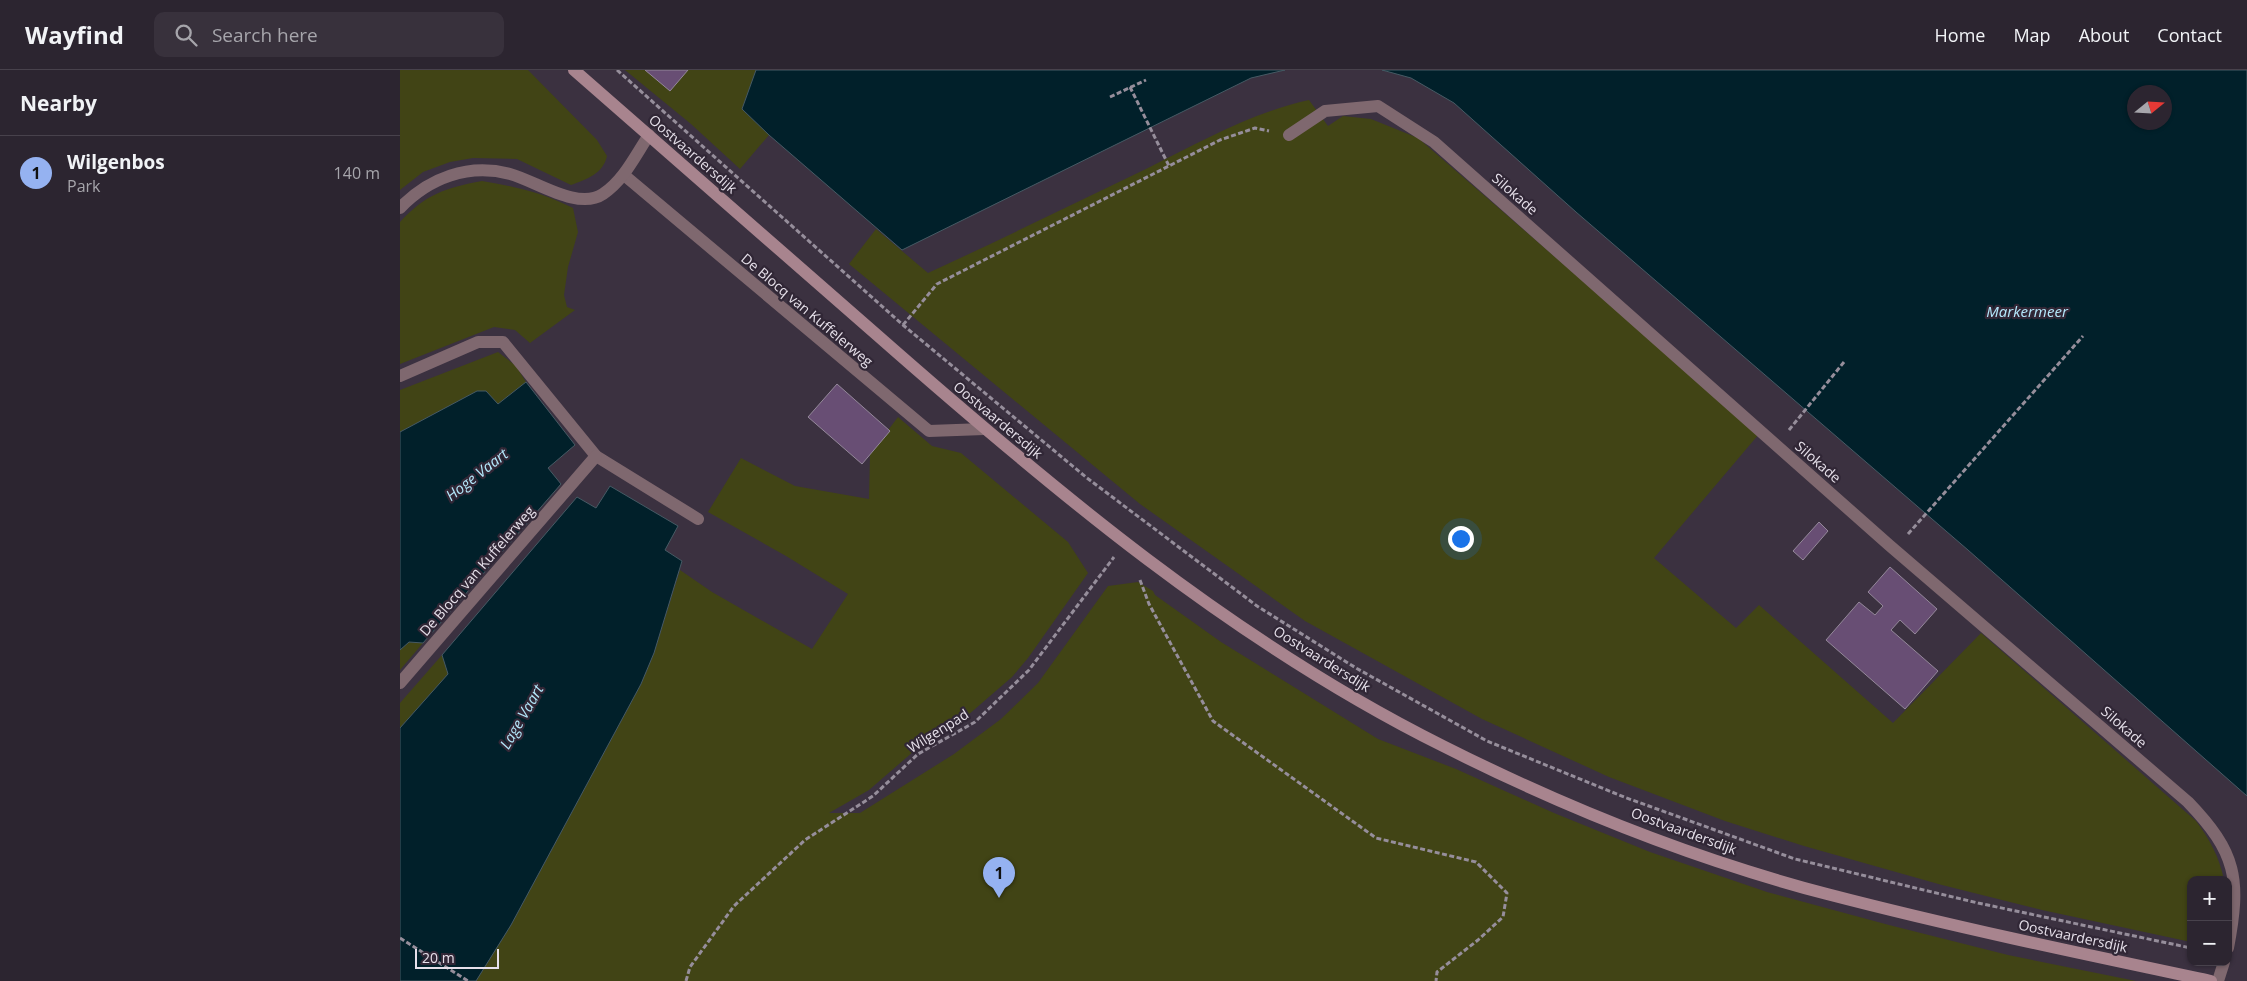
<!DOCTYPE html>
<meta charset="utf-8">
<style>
:root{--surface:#2c2530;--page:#38313c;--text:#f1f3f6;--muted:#a6a5ab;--line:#48424c;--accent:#95b2f1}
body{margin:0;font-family:"Open Sans",sans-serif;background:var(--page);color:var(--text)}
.controls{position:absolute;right:15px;bottom:15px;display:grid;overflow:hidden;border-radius:10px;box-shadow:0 1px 4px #0004}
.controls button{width:45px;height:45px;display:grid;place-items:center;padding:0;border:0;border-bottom:1px solid var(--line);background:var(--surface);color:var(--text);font:25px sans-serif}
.compass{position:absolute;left:1727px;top:15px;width:45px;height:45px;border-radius:50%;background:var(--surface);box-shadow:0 1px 4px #0004;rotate:72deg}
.scale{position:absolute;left:15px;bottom:12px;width:84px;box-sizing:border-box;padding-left:5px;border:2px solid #e6e0ea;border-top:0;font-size:14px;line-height:18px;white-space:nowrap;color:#e6e0ea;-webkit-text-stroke:4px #312736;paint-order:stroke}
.you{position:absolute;left:1060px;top:468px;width:18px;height:18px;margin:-12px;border:4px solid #fff;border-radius:50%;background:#1a73e8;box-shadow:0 0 0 8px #1a73e833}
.badge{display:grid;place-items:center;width:32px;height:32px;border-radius:50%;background:var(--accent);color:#111;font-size:16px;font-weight:700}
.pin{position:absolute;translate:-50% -41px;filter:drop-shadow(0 1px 2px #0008)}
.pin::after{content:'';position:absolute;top:26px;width:18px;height:15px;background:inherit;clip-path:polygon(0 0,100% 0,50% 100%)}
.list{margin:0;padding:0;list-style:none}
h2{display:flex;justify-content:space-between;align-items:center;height:65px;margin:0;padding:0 20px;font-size:21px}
h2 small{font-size:16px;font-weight:400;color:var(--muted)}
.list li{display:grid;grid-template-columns:32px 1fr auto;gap:15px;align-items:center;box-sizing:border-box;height:75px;padding:0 20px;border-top:1px solid var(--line)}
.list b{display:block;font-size:19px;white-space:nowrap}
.list p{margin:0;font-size:16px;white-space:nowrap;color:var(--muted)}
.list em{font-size:16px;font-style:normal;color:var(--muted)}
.icon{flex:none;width:28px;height:28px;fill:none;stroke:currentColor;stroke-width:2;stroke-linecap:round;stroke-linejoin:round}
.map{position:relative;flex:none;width:1847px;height:911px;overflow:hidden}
header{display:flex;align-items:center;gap:30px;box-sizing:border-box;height:70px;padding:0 25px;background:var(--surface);border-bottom:1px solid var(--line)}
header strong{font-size:24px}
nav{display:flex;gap:28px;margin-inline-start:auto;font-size:18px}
.search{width:350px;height:45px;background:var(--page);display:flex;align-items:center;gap:12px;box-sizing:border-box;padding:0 18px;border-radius:10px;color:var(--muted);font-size:19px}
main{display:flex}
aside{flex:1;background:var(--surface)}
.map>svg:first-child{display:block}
</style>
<header>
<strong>Wayfind</strong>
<div class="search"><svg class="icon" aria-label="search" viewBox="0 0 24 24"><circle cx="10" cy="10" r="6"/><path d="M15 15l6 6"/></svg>Search here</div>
<nav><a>Home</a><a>Map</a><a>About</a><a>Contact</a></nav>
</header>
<main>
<aside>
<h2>Nearby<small></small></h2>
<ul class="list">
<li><span class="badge">1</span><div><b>Wilgenbos</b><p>Park</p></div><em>140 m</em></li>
</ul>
</aside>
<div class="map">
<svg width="1847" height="911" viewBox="0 0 1847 911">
<rect width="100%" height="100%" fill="#3b3140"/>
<g fill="#414415">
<path d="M0,0H128L197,70L207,86C203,104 187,109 171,115L117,89L73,88L50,92L23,102L0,120Z"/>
<path d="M225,0H356L342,39L369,65L340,99L291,54Z"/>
<path d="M909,30L928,56L943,46L971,49L1018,68L1359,364L1254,488L1336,558L1359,535L1493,653L1581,563L1796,751C1810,770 1819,786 1824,810H1791V872L1642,840L1542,815L1404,776L1325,751L1209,707L1082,649L905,551L740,434L449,194L476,159L528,203C602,169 675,133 748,98C800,72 853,42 909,30Z"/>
<path d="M82,111C114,116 144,123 173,138L178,162L168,197L164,225L167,237L175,240L130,273L115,260L94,257L0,294V152C26,124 45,118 82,111Z"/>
<path d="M98,282L116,296L126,312L98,334L86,321H77L0,362V320Z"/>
<path d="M498,347L532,376L561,383L668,472L688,503L628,588L612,607L553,658L514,681L469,720L429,743H460L554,684L601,649L638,613L708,516L738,512L753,521L755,525L821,572L978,669L1056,699L1154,743L1250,782L1367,822L1489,855L1608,885L1736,911H76L111,855L241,614L254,583L280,500L312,522L412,579L448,524L386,486L308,442L341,388L395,416L469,429L470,384Z"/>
<path d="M9,572L23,573L0,600V580Z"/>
<path d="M42,585L48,604L0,658V633Z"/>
</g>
<g fill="#01202a" stroke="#465a64" fill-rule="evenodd">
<path d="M356,0H885L851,8L502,180L369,65L342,39Z"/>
<path d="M982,0H1847V726L1568,480L1176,142L1054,33L1011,8ZM1764,22V52H1734V22Z"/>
<path d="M126,312L175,375L148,398L161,414L23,573L9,572L0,580V362L77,321H86L98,334Z"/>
<path d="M210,416L278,456L265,480L282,491L254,583L241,614L111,855L76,911H0V658L48,604L42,585L177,427L196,438Z"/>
</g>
<g fill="#684e74" stroke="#94889a">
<path d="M245,0H288L270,21Z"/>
<path d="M437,314L490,361L462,394L408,347Z"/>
<path d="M1419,452L1428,461L1403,490L1393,481Z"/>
<path d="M1490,497L1537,539L1515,564L1500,550L1491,560L1538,601L1505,639L1426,570L1459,532L1475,545L1483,536L1468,522Z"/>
</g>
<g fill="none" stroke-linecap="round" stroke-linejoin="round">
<g stroke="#968e9b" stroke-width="3" stroke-dasharray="5 2.5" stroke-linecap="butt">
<path d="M217,0L503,255L687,408L857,536L956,598L1087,671L1224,727L1395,789L1578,833L1791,878"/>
<path d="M730,17L769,96"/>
<path d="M710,27L746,10"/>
<path d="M503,255L537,214L820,70L855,58L869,61"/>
<path d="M1389,360L1444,292"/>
<path d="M1508,464L1683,266"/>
<path d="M740,510L749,534L813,651L976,768L1076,792L1107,823L1103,847L1078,870L1037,902L1036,911"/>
<path d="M0,868L68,911"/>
<path d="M286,911L290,897L334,836L405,770L473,726L518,684L575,652L629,600L714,487"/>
</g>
<g stroke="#7f686f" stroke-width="12">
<path d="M224,105L529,361L584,359"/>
<path d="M0,138C29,108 68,93 110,104C136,111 178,141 203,124C224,110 235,86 249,65"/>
<path d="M0,306L78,272H103L196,386L298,449"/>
<path d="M0,613L196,386"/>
</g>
<g stroke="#7f686f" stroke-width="12">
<path d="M889,65L925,41L978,36L1034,72L1489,475L1788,732C1837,783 1841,809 1828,878"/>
<path d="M1818,911L1824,892"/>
</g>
<path stroke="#a8848e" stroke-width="12" d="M174,0C276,88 377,177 477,265C652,419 834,572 1043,676C1164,737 1297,790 1427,824C1554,857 1683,884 1811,911"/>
</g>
<g text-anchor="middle" stroke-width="4.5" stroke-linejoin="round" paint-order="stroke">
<g font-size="14" fill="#e6e0ea" stroke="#312736">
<text transform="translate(293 84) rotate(41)" y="5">Oostvaardersdijk</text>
<text transform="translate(1115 124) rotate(41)" y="5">Silokade</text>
<text transform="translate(407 240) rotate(40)" y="5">De Blocq van Kuffelerweg</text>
<text transform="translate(598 350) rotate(40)" y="5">Oostvaardersdijk</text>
<text transform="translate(1418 392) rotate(41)" y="5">Silokade</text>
<text transform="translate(77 501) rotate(-49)" y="5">De Blocq van Kuffelerweg</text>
<text transform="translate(922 589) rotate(32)" y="5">Oostvaardersdijk</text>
<text transform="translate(1724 657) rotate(41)" y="5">Silokade</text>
<text transform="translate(538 661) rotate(-32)" y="5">Wilgenpad</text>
<text transform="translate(1284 761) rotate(20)" y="5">Oostvaardersdijk</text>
<text transform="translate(1673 866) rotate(12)" y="5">Oostvaardersdijk</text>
</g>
<g font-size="15" font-style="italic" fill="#b4e8fb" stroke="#312736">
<text x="1627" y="247">Markermeer</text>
<text transform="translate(77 405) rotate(-38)" y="5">Hoge Vaart</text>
<text transform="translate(122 647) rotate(-60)" y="5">Lage Vaart</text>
</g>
</g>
</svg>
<div class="controls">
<button>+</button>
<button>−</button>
</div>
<svg class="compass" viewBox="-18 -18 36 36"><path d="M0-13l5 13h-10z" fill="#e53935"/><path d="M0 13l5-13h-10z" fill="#a6a5ab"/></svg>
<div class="scale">20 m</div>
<div class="you"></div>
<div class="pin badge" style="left:599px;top:828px">1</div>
</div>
</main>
